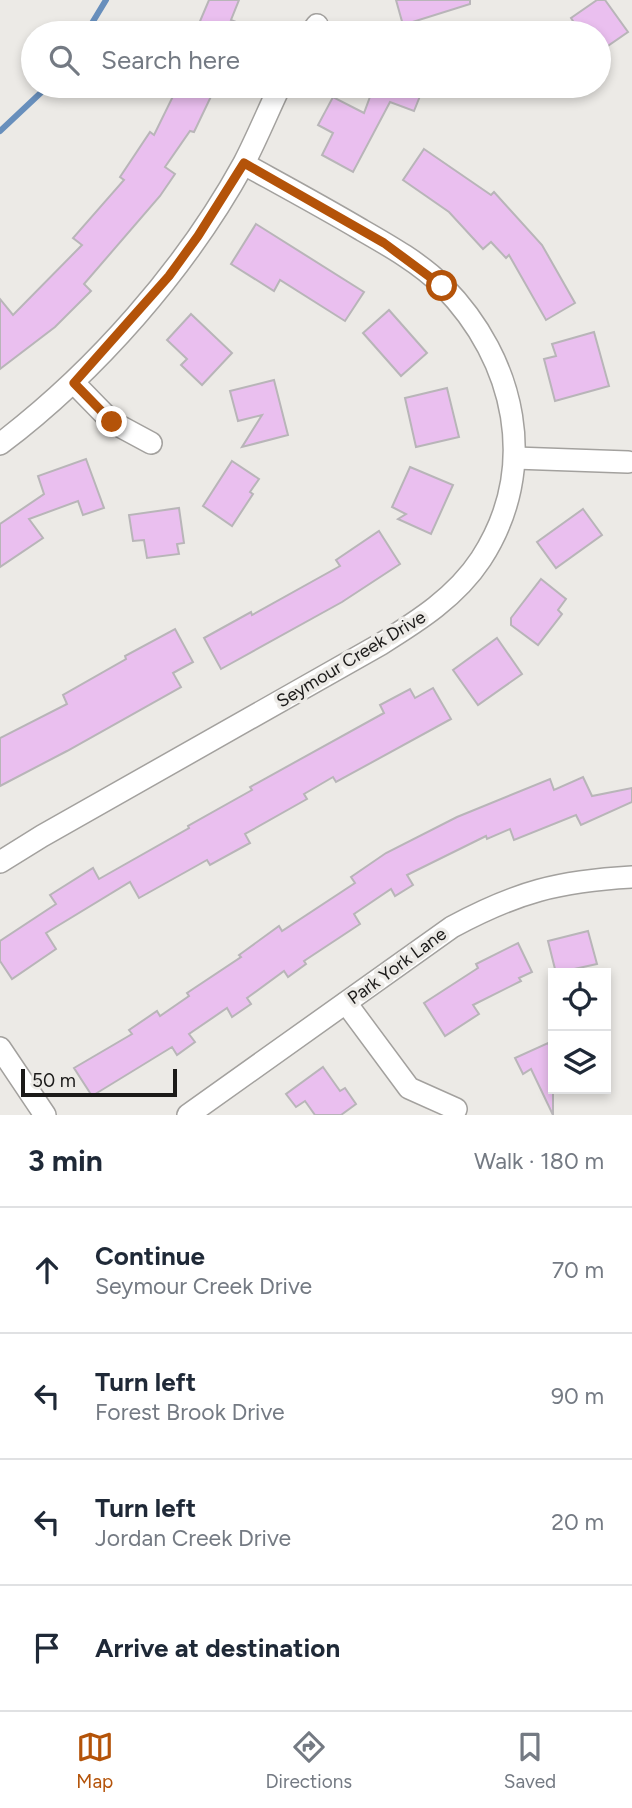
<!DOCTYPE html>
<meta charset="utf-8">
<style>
:root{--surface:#fff;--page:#f2f2f3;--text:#1f2937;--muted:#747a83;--line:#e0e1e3;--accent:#b45309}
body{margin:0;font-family:Figtree,sans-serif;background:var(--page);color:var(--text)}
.controls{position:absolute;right:21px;bottom:21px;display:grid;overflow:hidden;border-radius:0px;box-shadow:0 4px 10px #0003}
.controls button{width:63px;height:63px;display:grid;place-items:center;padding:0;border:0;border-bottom:2px solid var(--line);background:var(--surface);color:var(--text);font:35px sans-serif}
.scale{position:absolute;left:21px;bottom:18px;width:156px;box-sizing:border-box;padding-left:7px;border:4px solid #1b1a19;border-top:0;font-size:19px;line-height:24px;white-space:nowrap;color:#1b1a19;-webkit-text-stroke:5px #eceae6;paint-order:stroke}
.stop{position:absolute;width:21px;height:21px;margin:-16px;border:5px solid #b45309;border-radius:50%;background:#fff}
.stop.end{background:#b45309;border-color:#fff;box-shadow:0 2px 7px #0008}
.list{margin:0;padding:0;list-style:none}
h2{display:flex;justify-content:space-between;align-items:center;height:91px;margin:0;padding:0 28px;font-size:30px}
h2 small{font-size:23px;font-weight:400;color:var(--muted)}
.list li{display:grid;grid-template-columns:46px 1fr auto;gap:21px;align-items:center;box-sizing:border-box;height:126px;padding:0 28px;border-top:2px solid var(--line)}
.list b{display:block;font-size:26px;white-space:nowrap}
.list p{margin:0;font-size:23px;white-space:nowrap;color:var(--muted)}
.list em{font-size:23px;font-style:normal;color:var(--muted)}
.icon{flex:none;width:38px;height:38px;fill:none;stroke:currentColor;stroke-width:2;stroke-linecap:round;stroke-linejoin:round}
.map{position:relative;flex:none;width:632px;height:1115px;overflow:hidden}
.search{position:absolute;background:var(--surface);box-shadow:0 4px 10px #0003;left:21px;right:21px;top:21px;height:77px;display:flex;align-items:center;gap:18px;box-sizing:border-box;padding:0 24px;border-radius:38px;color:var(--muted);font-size:26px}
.sheet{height:595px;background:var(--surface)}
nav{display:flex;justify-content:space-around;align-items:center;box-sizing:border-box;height:98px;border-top:2px solid var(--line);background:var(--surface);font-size:19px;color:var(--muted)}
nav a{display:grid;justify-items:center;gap:4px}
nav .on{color:var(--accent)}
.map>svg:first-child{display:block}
</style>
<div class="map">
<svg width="632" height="1115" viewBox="0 0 632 1115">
<rect width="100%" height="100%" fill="#eceae6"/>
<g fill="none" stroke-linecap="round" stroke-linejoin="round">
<g stroke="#688fbc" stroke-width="6">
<path d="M86,33L106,0"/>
<path d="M0,131L48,86"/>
</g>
</g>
<g fill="#eabfef" stroke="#b8b5b8" stroke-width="2">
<path d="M209,0H239L231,20L263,33H195Z"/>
<path d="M396,0H470V4L403,25Z"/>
<path d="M597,0H605L628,32L599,52V33H581L571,18Z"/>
<path d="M178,86H216L194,132L190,131L165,167L175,174L160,196L84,284L91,291L55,327L0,369V299L13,315L82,245L73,238L124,180L120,177L150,132L154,135Z"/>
<path d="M353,86H424L414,111L390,102L353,172L322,155L333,133L318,125L333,97L364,113L371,94Z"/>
<path d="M424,149L491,195L494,192L542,245L575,303L546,320L509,255L506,258L491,242L483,249L449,212L403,180Z"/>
<path d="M256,224L364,292L345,321L280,280L274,291L231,264Z"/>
<path d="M389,310L427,353L401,376L363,333Z"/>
<path d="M191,314L232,353L202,385L181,365L187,359L167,340Z"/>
<path d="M594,332L609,386L555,401L544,359L556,356L552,344Z"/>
<path d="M274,380L288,435L242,447L262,415L238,421L230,391Z"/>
<path d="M447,388L459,437L416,447L405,398Z"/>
<path d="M86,459L104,508L83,515L78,501L29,519L43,538L0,567V524L44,494L38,476Z"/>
<path d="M232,461L259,479L250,492L253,494L232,526L203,506Z"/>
<path d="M410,467L453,485L431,534L398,519L406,514L392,507Z"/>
<path d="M179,508L184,543L177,544L179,554L147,558L144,540L133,541L129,515Z"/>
<path d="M583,509L602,535L556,568L537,542Z"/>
<path d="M379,531L400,564L342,602L221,669L204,638L251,612L252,615L340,566L336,560Z"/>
<path d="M541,579L566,599L558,610L562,614L538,645L511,625V618Z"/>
<path d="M175,629L193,662L173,673L181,687L67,751L0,786V738L67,704L63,695L126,659L125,656Z"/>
<path d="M497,638L522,674L478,705L453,670Z"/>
<path d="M433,688L451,719L336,782L333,777L304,794L307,799L245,834L250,843L210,865L207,860L139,898L130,882L46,933L56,949L12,979L0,961V941L56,904L50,895L93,868L99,879L189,828L188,826L252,790L250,787L384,713L380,705L410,689L415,698Z"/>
<path d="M583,777L592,796L632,788V802L581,825L576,815L514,840L510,829L487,839L486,836L407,875L413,885L395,896L391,889L354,914L360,924L304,961L306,964L288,977L284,971L247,998L251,1004L232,1017L227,1008L189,1034L195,1042L177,1055L172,1047L92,1096L74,1068L132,1034L129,1030L157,1011L160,1016L189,996L187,993L241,957L239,955L279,926L282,931L355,883L351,877L386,853L457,817L550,779L554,790Z"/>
<path d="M588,931L597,964L556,973L548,941Z"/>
<path d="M518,943L532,972L519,978L521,981L473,1005L479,1014L445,1036L424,1003L478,968L476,964Z"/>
<path d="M548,1043L553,1055V1115L531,1069L523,1074L515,1058Z"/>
<path d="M323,1067L340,1091L345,1088L356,1104L341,1115H315L305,1101L296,1107L286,1094Z"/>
</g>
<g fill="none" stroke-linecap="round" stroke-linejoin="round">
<defs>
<g id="minor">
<path d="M311,33L317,25"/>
<path d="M74,383L112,422L151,443"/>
<path d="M0,444C95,372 186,269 244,163C257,138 268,111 280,86"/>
<path d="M515,458L628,462"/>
<path d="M0,862L42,836L381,644C418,621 456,597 481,559C540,468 516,360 443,286C420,263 388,245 360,229C321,206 282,185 244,164"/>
<path d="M346,1003L409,1088L456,1109"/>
<path d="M0,1048L45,1115"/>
<path d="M188,1115L452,927C517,892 559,881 632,877"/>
</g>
</defs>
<use href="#minor" stroke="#a3a19e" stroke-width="24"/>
<use href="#minor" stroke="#fff" stroke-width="21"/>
</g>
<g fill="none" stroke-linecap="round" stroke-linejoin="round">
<path stroke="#b45309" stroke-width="9" d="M112,422L74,383L169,276L198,236L244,163L384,243L442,286"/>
</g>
<g text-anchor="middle" stroke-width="7" stroke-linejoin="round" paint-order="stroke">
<g font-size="18" fill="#1b1a19" stroke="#eceae6">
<text transform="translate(351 659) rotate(-31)" y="6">Seymour Creek Drive</text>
<text transform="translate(397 966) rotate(-36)" y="6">Park York Lane</text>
</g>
</g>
</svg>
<div class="controls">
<button><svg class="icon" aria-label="locate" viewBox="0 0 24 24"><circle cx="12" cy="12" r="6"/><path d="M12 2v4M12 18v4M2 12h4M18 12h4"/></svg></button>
<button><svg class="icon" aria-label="layers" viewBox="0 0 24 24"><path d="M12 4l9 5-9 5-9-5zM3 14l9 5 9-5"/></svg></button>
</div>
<div class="scale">50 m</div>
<div class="stop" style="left:442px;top:286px"></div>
<div class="stop end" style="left:112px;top:422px"></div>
<div class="search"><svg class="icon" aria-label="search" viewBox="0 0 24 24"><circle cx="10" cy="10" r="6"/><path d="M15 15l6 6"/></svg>Search here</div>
</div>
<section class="sheet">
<h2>3 min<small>Walk · 180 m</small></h2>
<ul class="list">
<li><svg class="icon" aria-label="ahead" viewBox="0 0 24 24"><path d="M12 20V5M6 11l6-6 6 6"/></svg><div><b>Continue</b><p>Seymour Creek Drive</p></div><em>70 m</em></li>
<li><svg class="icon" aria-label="left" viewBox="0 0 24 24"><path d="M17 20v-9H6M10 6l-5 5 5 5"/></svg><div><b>Turn left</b><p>Forest Brook Drive</p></div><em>90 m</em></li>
<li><svg class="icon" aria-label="left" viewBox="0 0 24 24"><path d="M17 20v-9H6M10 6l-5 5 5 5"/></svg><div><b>Turn left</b><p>Jordan Creek Drive</p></div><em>20 m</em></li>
<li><svg class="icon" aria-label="arrive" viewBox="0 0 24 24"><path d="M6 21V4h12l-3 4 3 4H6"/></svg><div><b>Arrive at destination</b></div></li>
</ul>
</section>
<nav>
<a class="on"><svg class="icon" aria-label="map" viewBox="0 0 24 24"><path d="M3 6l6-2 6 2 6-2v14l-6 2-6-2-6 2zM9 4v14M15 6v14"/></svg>Map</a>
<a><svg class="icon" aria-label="directions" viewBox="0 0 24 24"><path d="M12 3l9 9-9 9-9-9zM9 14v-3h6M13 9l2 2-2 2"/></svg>Directions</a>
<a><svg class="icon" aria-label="saved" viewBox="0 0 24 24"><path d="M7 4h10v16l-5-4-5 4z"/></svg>Saved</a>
</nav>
